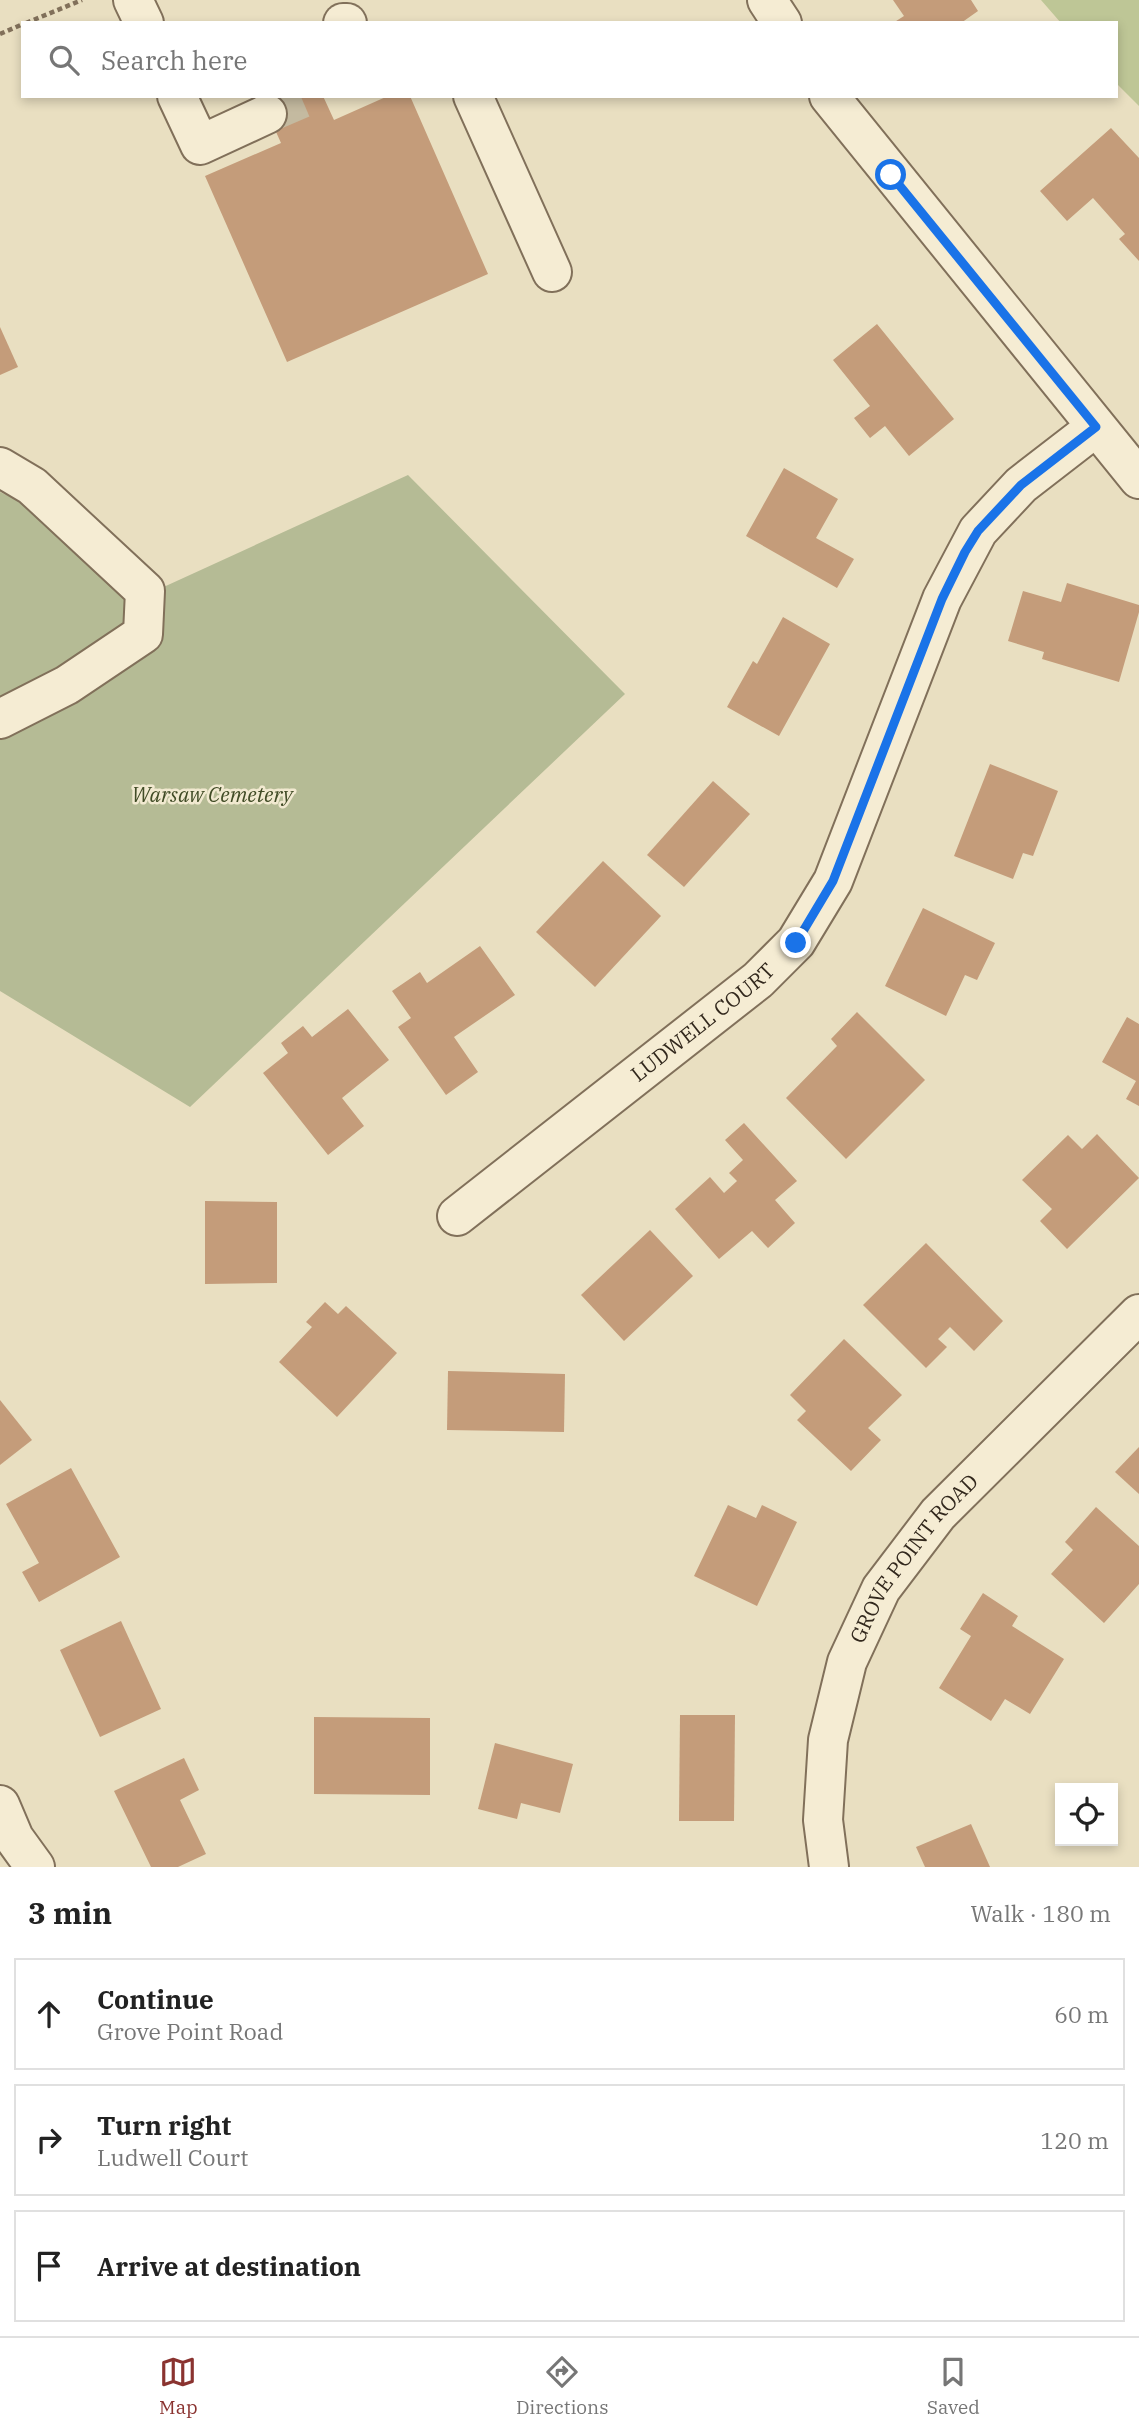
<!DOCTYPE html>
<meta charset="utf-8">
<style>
:root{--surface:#fff;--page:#f6f6f6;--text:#222;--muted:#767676;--line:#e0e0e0;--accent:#8a3330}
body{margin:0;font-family:"IBM Plex Serif",serif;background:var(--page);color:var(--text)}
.controls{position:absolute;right:21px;bottom:21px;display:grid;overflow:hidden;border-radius:0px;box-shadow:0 4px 10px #0003}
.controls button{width:63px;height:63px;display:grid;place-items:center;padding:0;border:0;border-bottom:2px solid var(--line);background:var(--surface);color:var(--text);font:35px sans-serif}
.stop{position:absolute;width:21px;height:21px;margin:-16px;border:5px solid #1a73e8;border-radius:50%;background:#fff}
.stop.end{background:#1a73e8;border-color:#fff;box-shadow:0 2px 7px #0008}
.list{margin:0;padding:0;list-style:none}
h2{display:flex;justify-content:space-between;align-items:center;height:91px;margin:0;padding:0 28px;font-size:30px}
h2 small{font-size:23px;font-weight:400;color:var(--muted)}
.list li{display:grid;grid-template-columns:46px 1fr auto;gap:21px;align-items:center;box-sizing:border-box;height:112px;margin:0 14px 14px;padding:0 14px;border:2px solid var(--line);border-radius:0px}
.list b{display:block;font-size:26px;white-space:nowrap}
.list p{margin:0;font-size:23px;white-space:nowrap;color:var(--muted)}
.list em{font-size:23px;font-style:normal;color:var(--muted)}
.icon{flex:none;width:38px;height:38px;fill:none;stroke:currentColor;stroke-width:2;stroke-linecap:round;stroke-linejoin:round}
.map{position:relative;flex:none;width:1139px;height:1867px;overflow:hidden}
.search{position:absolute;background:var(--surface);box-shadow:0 4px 10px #0003;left:21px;right:21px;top:21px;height:77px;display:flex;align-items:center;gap:18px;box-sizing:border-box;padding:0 24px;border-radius:0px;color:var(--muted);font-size:26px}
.sheet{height:469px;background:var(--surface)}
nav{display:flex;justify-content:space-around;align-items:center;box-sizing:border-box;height:98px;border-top:2px solid var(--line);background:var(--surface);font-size:19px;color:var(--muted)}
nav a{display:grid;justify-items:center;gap:4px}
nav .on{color:var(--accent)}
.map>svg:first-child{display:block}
</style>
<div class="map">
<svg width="1139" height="1867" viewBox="0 0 1139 1867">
<rect width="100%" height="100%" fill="#e9dfc1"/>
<path fill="#bec696" d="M1041,0H1139V106L1116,83V23H1061Z"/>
<path fill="#b5bb95" d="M408,475L625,694L190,1107L0,991V492L23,503L133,601Z"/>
<g fill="#c49c7a">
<path d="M893,0H971L978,11L961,23H893L904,16Z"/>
<path d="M260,96H323L334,120L388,96H410L488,274L287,362L205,176L281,143Z"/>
<path d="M1111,128L1139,158V261L1119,239L1125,234L1093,198L1067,221L1040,191Z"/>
<path d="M877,324L954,419L909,456L885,426L870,438L854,418L870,406L833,360Z"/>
<path d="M0,327L18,367L0,375Z"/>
<path d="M784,468L838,499L816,538L854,559L837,588L746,536Z"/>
<path d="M1067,583L1139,605V612L1119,682L1042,659L1044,652L1008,641L1023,591L1061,602Z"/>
<path d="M783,617L830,644L779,736L727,707L753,661L757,664Z"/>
<path d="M990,764L1058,791L1033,856L1023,853L1013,879L954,856Z"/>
<path d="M713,781L750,814L684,887L647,855Z"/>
<path d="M603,861L661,916L595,987L536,932Z"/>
<path d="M923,908L995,943L977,980L965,975L946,1016L885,986Z"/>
<path d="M480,946L515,995L454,1037L478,1072L446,1095L398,1027L411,1018L392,991L420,972L427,983Z"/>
<path d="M348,1009L389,1060L342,1098L364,1126L328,1155L263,1073L288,1053L281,1043L303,1026L312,1037Z"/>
<path d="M857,1012L925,1080L846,1159L786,1098L837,1046L831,1039Z"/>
<path d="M1127,1017L1139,1024V1106L1126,1099L1136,1081L1102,1062Z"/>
<path d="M744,1123L797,1181L775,1200L795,1223L768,1248L752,1231L719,1259L675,1209L710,1177L724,1193L737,1181L729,1173L743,1160L725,1140Z"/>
<path d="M1097,1134L1139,1178L1067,1249L1040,1221L1052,1209L1022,1180L1068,1135L1082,1149Z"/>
<path d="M205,1201L277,1202V1283L205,1284Z"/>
<path d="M650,1230L693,1276L624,1341L581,1295Z"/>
<path d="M926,1243L1003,1321L974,1351L950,1327L938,1339L947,1347L926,1368L863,1305Z"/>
<path d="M325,1302L338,1314L346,1306L397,1353L337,1417L279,1362L312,1327L306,1322Z"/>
<path d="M844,1339L902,1395L868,1428L881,1440L851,1471L797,1420L806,1411L790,1395Z"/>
<path d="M448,1371L565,1374L564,1432L447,1430Z"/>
<path d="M0,1400L32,1440L0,1465Z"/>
<path d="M1139,1447V1494L1115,1472Z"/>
<path d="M71,1468L120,1557L39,1602L22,1572L39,1563L6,1504Z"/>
<path d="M728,1505L756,1518L762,1505L797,1522L757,1606L694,1576Z"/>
<path d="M1096,1507L1139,1546V1584L1104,1623L1051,1574L1073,1550L1065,1542Z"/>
<path d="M983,1593L1018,1616L1012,1626L1064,1659L1030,1714L1005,1699L991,1721L939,1688L971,1636L960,1629Z"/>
<path d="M121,1621L161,1709L100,1737L60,1650Z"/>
<path d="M680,1715H735L734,1821H679Z"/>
<path d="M314,1717L430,1718V1795L314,1794Z"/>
<path d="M495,1743L573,1764L560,1813L521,1803L517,1819L478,1809Z"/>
<path d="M184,1758L199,1790L180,1800L206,1854L178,1867H151L114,1791Z"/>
<path d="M971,1824L990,1867H925L916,1847Z"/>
</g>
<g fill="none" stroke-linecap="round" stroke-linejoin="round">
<path stroke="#c4baa0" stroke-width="38" stroke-dasharray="38 19" stroke-linecap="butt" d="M267,114L309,96"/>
<defs>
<g id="minor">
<path d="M133,0L144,23"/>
<path d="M767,0L782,23"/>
<path d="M343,23H347"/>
<path d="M177,96L200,145L267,114"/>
<path d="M473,96L552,272"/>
<path d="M829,96L1139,479"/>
<path d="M0,467L32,486L145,591L143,634L67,685L0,719"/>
<path id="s1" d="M457,1216L758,980L796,942L833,881L942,599L978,531L1021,485L1096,427"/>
<path d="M0,1805L14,1838L35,1867"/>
<path id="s2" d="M829,1867L823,1820L828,1740L847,1662L881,1589L938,1514L1139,1314"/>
</g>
</defs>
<use href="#minor" stroke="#81705a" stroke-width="42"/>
<g stroke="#81705a" stroke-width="4.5" stroke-dasharray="5 3.5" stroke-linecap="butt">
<path d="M26,23L82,0"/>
<path d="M0,34L23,24"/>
</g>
<use href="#minor" stroke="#f5ecd3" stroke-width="38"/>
</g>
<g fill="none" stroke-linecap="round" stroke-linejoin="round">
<path stroke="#1a73e8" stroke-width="9" d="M796,943L833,881L942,599L965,552L978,531L1021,485L1096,427L891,175"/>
</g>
<g text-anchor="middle" stroke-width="5" stroke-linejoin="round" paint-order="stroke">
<g font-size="21" font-style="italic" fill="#414c26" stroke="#f1e9d0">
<text x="212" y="802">Warsaw Cemetery</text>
</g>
<g font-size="21" fill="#32281d" stroke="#f1e9d0">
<text dy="7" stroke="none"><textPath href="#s1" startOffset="313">LUDWELL COURT</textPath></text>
<text dy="7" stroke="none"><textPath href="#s2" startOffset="332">GROVE POINT ROAD</textPath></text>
</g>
</g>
</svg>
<div class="controls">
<button><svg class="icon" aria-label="locate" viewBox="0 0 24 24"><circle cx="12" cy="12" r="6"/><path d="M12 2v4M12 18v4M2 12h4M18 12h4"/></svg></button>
</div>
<div class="stop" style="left:891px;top:175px"></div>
<div class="stop end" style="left:796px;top:943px"></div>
<div class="search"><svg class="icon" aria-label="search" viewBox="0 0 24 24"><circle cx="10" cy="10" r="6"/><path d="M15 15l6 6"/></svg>Search here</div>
</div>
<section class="sheet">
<h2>3 min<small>Walk · 180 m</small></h2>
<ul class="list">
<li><svg class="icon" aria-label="ahead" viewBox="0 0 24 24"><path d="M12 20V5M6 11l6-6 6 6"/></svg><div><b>Continue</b><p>Grove Point Road</p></div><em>60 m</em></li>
<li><svg class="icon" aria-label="right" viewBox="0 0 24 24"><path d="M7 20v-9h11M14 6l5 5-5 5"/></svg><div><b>Turn right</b><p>Ludwell Court</p></div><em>120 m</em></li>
<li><svg class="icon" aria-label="arrive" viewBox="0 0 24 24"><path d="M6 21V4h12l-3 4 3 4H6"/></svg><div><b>Arrive at destination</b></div></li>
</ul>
</section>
<nav>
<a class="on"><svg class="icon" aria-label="map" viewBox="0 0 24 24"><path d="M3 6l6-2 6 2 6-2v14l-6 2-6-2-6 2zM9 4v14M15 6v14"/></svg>Map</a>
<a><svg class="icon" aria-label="directions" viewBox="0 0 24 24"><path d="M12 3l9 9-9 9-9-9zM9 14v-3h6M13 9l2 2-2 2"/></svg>Directions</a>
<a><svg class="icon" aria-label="saved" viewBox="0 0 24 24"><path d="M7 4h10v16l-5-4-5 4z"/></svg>Saved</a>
</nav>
